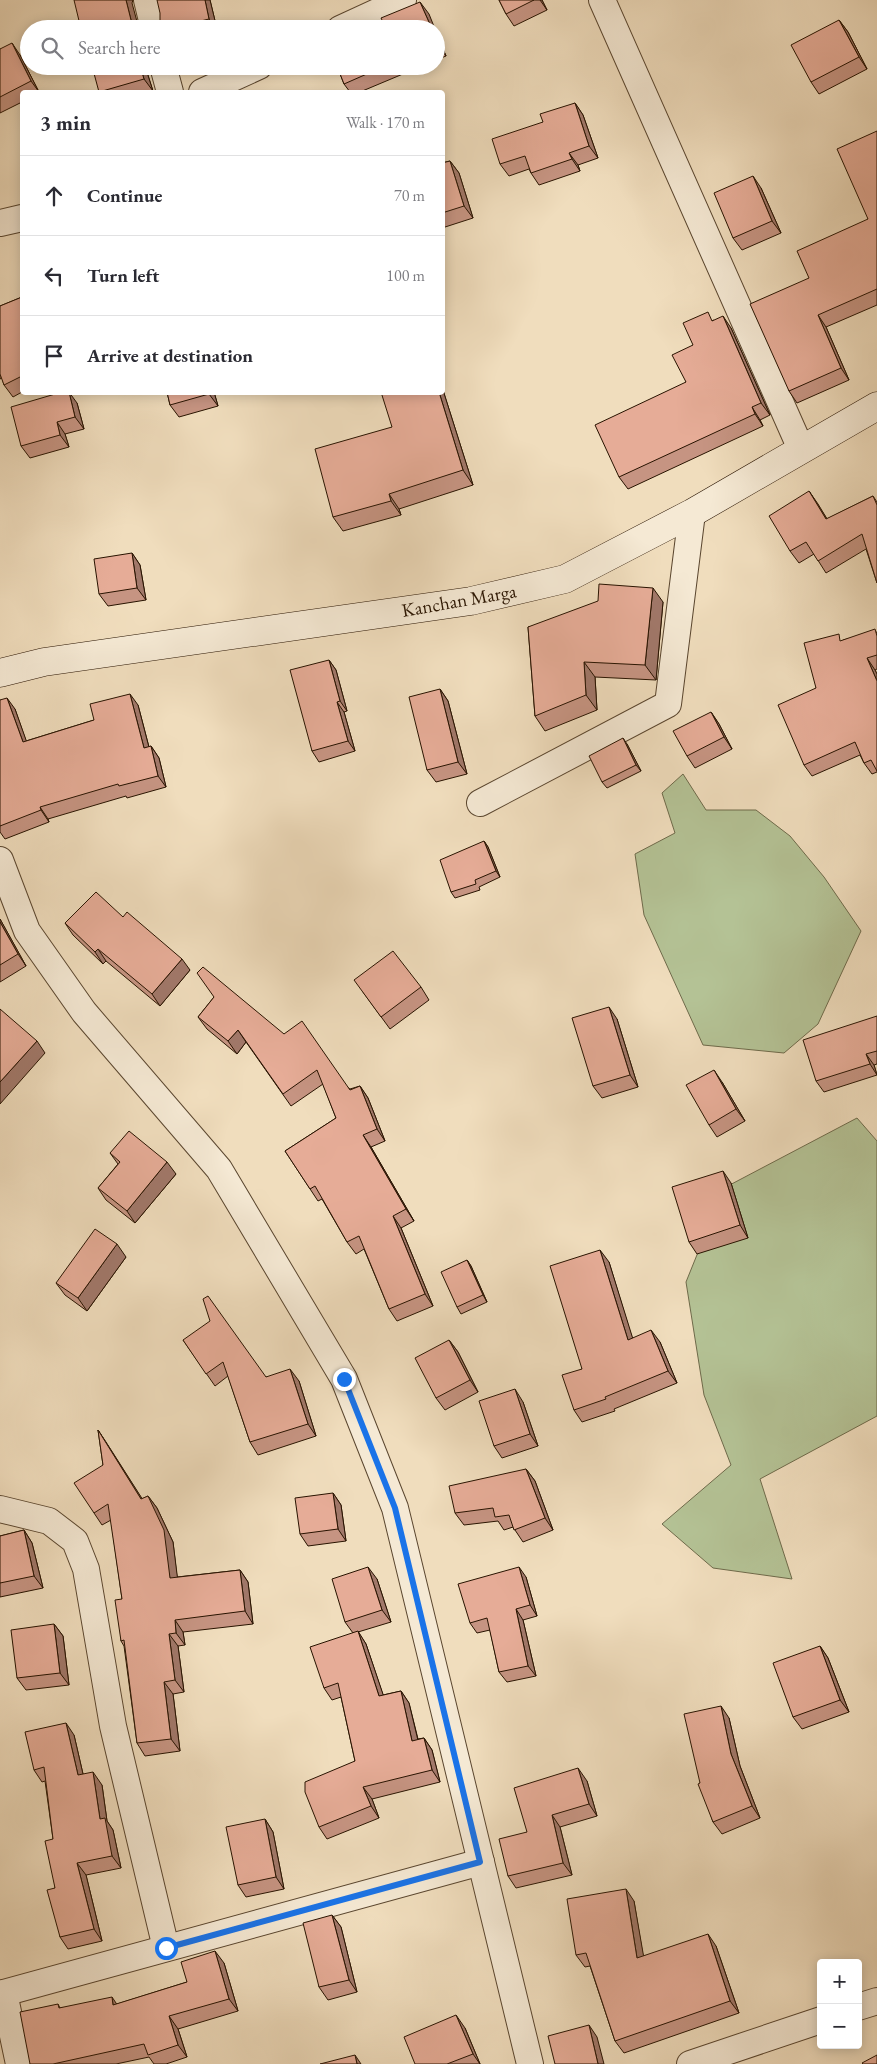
<!DOCTYPE html>
<meta charset="utf-8">
<style>
:root{--surface:#fff;--page:#f2f2f3;--text:#2b2b33;--muted:#7c7c81;--line:#e1e1e2}
body{margin:0;font-family:"EB Garamond",serif;background:var(--page);color:var(--text)}
.controls{position:absolute;right:15px;bottom:15px;display:grid;overflow:hidden;border-radius:5px;box-shadow:0 2px 12px #0003}
.controls button{width:45px;height:45px;display:grid;place-items:center;padding:0;border:0;border-bottom:1px solid var(--line);background:var(--surface);color:var(--text);font:25px sans-serif}
.stop{position:absolute;width:15px;height:15px;margin:-11px;border:4px solid #1a73e8;border-radius:50%;background:#fff}
.stop.end{background:#1a73e8;border-color:#fff;box-shadow:0 1px 5px #0008}
.list{margin:0;padding:0;list-style:none}
h2{display:flex;justify-content:space-between;align-items:center;height:65px;margin:0;padding:0 20px;font-size:21px}
h2 small{font-size:16px;font-weight:400;color:var(--muted)}
.list li{display:grid;grid-template-columns:32px 1fr auto;gap:15px;align-items:center;box-sizing:border-box;height:80px;padding:0 20px;border-top:1px solid var(--line)}
.list b{display:block;font-size:19px;white-space:nowrap}
.list em{font-size:16px;font-style:normal;color:var(--muted)}
.icon{flex:none;width:28px;height:28px;fill:none;stroke:currentColor;stroke-width:2;stroke-linecap:round;stroke-linejoin:round}
.map{position:relative;flex:none;width:877px;height:2064px;overflow:hidden}
.search{position:absolute;background:var(--surface);box-shadow:0 2px 12px #0003;left:20px;top:20px;width:425px;height:55px;display:flex;align-items:center;gap:12px;box-sizing:border-box;padding:0 18px;border-radius:28px;color:var(--muted);font-size:19px}
.panel{position:absolute;background:var(--surface);box-shadow:0 2px 12px #0003;left:20px;top:90px;width:425px;height:305px;border-radius:5px}
.map>svg:first-child{display:block}
</style>
<div class="map">
<svg width="877" height="2064" viewBox="0 0 877 2064">
<rect width="100%" height="100%" fill="#f0ddbd"/>
<filter id="stains"><feTurbulence type="fractalNoise" baseFrequency=".004" numOctaves="4"/><feColorMatrix values="0 0 0 0 .2 0 0 0 0 .09 0 0 0 0 .02 0 0 0 .5 -.17"/></filter>
<radialGradient id="worn" r=".72"><stop offset=".6" stop-color="#630" stop-opacity="0"/><stop offset="1" stop-color="#630" stop-opacity=".3"/></radialGradient>
<g fill="#b4c295" stroke="#6e6a4a">
<path d="M683,774L706,810H756L790,836L824,877L861,931L818,1024L784,1053L703,1045L644,915L635,854L675,833L662,793Z"/>
<path d="M857,1118L877,1141V1416L760,1479L792,1579L713,1568L662,1524L731,1465L704,1395L686,1282L724,1188Z"/>
</g>
<g fill="none" stroke-linecap="round" stroke-linejoin="round">
<defs>
<g id="minor">
<path d="M147,0L154,29"/>
<path d="M602,0L801,449"/>
<path d="M340,29L403,0"/>
<path d="M163,66L170,92"/>
<path d="M202,92L259,66"/>
<path d="M0,223L22,218"/>
<path d="M480,803L668,704L692,513"/>
<path d="M0,860L27,931L84,1012L219,1169L344,1379L395,1508L530,2064"/>
<path d="M0,1509L49,1521L75,1541L86,1569L113,1726L166,1948"/>
<path d="M4,1993L19,2064"/>
<path d="M0,1994L481,1862"/>
<path d="M858,2007L877,2001"/>
<path d="M690,2064L821,2020"/>
</g>
<path id="secondary" d="M0,673L44,662L471,601L565,579L692,513L877,406"/>
</defs>
<use href="#minor" stroke="#5a462f" stroke-width="28"/>
<use href="#secondary" stroke="#281300" stroke-width="29"/>
<use href="#minor" stroke="#f5e9d4" stroke-width="26"/>
<use href="#secondary" stroke="#f5e9d4" stroke-width="28"/>
</g>
<g fill="#c69482" stroke="#281300">
<path d="M210,0L217,29H154Z"/>
<path d="M499,0H542L547,10L514,26L506,14Z"/>
<path d="M839,20L848,32L867,69L819,94L811,82Z"/>
<path d="M436,32L446,56L436,60Z"/>
<path d="M0,49L20,55L39,92H22V102L0,113Z"/>
<path d="M145,66L153,91L149,92H99Z"/>
<path d="M337,66H422L360,92H350L344,84Z"/>
<path d="M575,103L583,115L598,158L578,165L580,171L539,185L531,173L529,169L509,176L500,164L543,122Z"/>
<path d="M877,131V305L826,327L849,380L797,403L789,391L809,278L868,219Z"/>
<path d="M450,161L459,173L473,218L442,228V163Z"/>
<path d="M761,188L781,233L742,250L733,238Z"/>
<path d="M22,297V392L13,397L4,385L2,378L0,379V306Z"/>
<path d="M713,320L731,328L770,415L760,420L763,426L628,489L619,477L686,382L693,345Z"/>
<path d="M442,387L473,485L399,509L401,515L343,531L333,517L392,427L442,392Z"/>
<path d="M167,392H214L218,406L179,417L170,405Z"/>
<path d="M77,403L84,429L65,434L69,447L30,458L21,446Z"/>
<path d="M809,491L827,519L873,496L877,502V583L866,549L826,573L814,554L799,563L790,551Z"/>
<path d="M132,553L140,565L146,600L108,606L99,594Z"/>
<path d="M663,602L656,680L595,677L597,710L545,731L535,716L528,627Z"/>
<path d="M877,632V669L875,670L877,674V772L872,774L864,763L860,755L812,776L804,765L816,688L843,640Z"/>
<path d="M329,660L336,670L347,711L344,712L355,751L319,762L312,751Z"/>
<path d="M440,689L448,701L467,774L436,782L427,770Z"/>
<path d="M0,700L15,709L26,741L94,720L138,705L149,747L151,746L159,758L166,787L127,798L126,796L48,819L49,822L5,839L0,832Z"/>
<path d="M711,712L719,724L732,749L695,768L687,756Z"/>
<path d="M627,744L641,771L607,788L602,782Z"/>
<path d="M484,841L488,847L500,877L479,887L480,890L455,898L451,892Z"/>
<path d="M123,917L190,970L160,1006L106,961L103,964L73,935L65,923Z"/>
<path d="M0,919L26,966L0,982Z"/>
<path d="M421,987L429,1000L390,1029L363,992Z"/>
<path d="M214,997L350,1089L360,1086L368,1098L385,1141L371,1147L414,1221L401,1228L433,1306L397,1321L389,1309L364,1249L356,1254L347,1242L322,1199L318,1201L285,1151L336,1118L323,1084L291,1106L246,1042L237,1054L207,1029L198,1017Z"/>
<path d="M877,1016V1064L874,1065L877,1075L824,1092L816,1081Z"/>
<path d="M617,1019L638,1087L602,1098L593,1086Z"/>
<path d="M722,1082L745,1121L717,1137L709,1125Z"/>
<path d="M110,1153L176,1174L135,1223L106,1200L98,1188L118,1164Z"/>
<path d="M731,1183L748,1238L697,1254L689,1242Z"/>
<path d="M126,1257L87,1311L65,1295L56,1283Z"/>
<path d="M467,1260L471,1266L487,1302L461,1314L457,1307Z"/>
<path d="M609,1262L632,1338L660,1342L677,1383L614,1409L615,1411L582,1422L574,1410L582,1369Z"/>
<path d="M183,1340L266,1377L299,1381L316,1436L258,1455L250,1442L228,1376L215,1386Z"/>
<path d="M449,1340L458,1352L478,1392L445,1410L436,1398Z"/>
<path d="M523,1402L538,1446L502,1458L494,1446Z"/>
<path d="M98,1430L142,1499L148,1496L157,1508L173,1542L177,1577L240,1570L248,1582L253,1624L183,1632L185,1645L178,1646L184,1692L173,1694L180,1751L145,1756L137,1743L124,1646L121,1641L122,1599L111,1520L102,1525L94,1513L103,1465Z"/>
<path d="M526,1469L535,1481L553,1530L523,1542L513,1527L504,1530L498,1521L464,1525L455,1513Z"/>
<path d="M333,1493L341,1505L346,1541L308,1546L300,1534Z"/>
<path d="M24,1530L32,1543L43,1588L0,1597V1536Z"/>
<path d="M526,1577L537,1616L523,1620L536,1676L507,1682L499,1672L490,1630L477,1633L470,1623Z"/>
<path d="M377,1579L391,1622L358,1632L366,1644L383,1695L401,1691L409,1703L418,1739L424,1738L432,1750L440,1782L372,1799L379,1818L327,1839L319,1827L355,1761L341,1697L332,1700L324,1688L353,1633L345,1622Z"/>
<path d="M54,1624L63,1636L69,1685L26,1690L17,1678Z"/>
<path d="M820,1646L828,1658L849,1712L802,1729L793,1717Z"/>
<path d="M729,1718L740,1766L760,1818L722,1834L713,1822L700,1783Z"/>
<path d="M74,1735L83,1774L102,1785L107,1821L113,1830L121,1868L86,1875L102,1941L68,1949L60,1937L55,1888L53,1839L45,1781L42,1782L34,1770Z"/>
<path d="M587,1781L597,1816L560,1827L572,1875L516,1888L508,1876L527,1832Z"/>
<path d="M265,1819L273,1832L284,1889L246,1897L238,1885Z"/>
<path d="M634,1901L643,1956L716,1946L739,2013L624,2053L615,2041L590,1966L585,1967L576,1955Z"/>
<path d="M332,1915L341,1927L357,1992L328,2000L319,1987Z"/>
<path d="M224,1963L238,2011L178,2029L187,2057L166,2064H154L149,2057L116,2064H30L58,2004L60,2008L117,2004L187,1982Z"/>
<path d="M465,2028L480,2064H415Z"/>
</g>
<g fill="#a1786a" stroke="#281300">
<path d="M126,0H133L132,3L139,29H136L131,20Z"/>
<path d="M205,0H210L217,29H216L209,19Z"/>
<path d="M540,0H542L547,10Z"/>
<path d="M420,2L429,14L435,29H432Z"/>
<path d="M839,20L848,32L867,69L859,57Z"/>
<path d="M436,32L446,56L438,44L436,40Z"/>
<path d="M12,43L20,55L39,92L31,81Z"/>
<path d="M140,66H145L153,91L144,79Z"/>
<path d="M575,103L583,115L598,158L589,146Z"/>
<path d="M569,153L578,165L580,171L572,159Z"/>
<path d="M450,161L459,173L473,218L464,206Z"/>
<path d="M753,176L761,188L781,233L772,221Z"/>
<path d="M818,315L826,327L849,380L841,368Z"/>
<path d="M723,316L731,328L770,415L761,403Z"/>
<path d="M442,387L473,485L463,470L439,392H442Z"/>
<path d="M69,392L77,403L84,429L75,417Z"/>
<path d="M209,392H214L218,406L209,394Z"/>
<path d="M752,407L760,420L763,426L755,414Z"/>
<path d="M57,422L65,434L69,447L60,435Z"/>
<path d="M809,491L818,504L835,532L826,519Z"/>
<path d="M389,494L399,509L401,515L391,501Z"/>
<path d="M132,553L140,565L146,600L137,588Z"/>
<path d="M653,588L663,602L656,680L645,665Z"/>
<path d="M867,658L875,670L877,674V681Z"/>
<path d="M329,660L336,670L347,711L340,701Z"/>
<path d="M584,662L595,677L597,710L586,695Z"/>
<path d="M440,689L448,701L467,774L458,762Z"/>
<path d="M130,694L138,705L152,759L144,748Z"/>
<path d="M7,698L15,709L31,754L23,742Z"/>
<path d="M337,702L344,712L355,751L348,741Z"/>
<path d="M711,712L719,724L732,749L724,737Z"/>
<path d="M623,738L627,744L641,771L636,765Z"/>
<path d="M151,746L159,758L166,787L158,776Z"/>
<path d="M40,807L48,819L49,822L41,810Z"/>
<path d="M484,841L488,847L500,877L496,871Z"/>
<path d="M0,919L26,966L18,954L0,922Z"/>
<path d="M98,949L106,961L103,964L95,952Z"/>
<path d="M182,959L190,970L160,1006L152,994Z"/>
<path d="M609,1007L617,1019L638,1087L630,1075Z"/>
<path d="M238,1030L246,1042L237,1054L228,1041Z"/>
<path d="M37,1041L45,1053L0,1104V1082Z"/>
<path d="M866,1054L874,1065L877,1075L870,1064Z"/>
<path d="M714,1070L722,1082L745,1121L736,1109Z"/>
<path d="M360,1086L368,1098L385,1141L377,1129Z"/>
<path d="M363,1135L371,1147L414,1221L406,1209Z"/>
<path d="M167,1162L176,1174L135,1223L127,1211Z"/>
<path d="M723,1171L731,1183L748,1238L740,1225Z"/>
<path d="M393,1216L401,1228L433,1306L425,1294Z"/>
<path d="M117,1244L126,1257L87,1311L78,1298Z"/>
<path d="M600,1250L609,1262L637,1352L628,1340Z"/>
<path d="M467,1260L471,1266L487,1302L483,1295Z"/>
<path d="M651,1330L660,1342L677,1383L668,1371Z"/>
<path d="M449,1340L458,1352L478,1392L470,1380Z"/>
<path d="M290,1369L299,1381L316,1436L308,1424Z"/>
<path d="M515,1389L523,1402L538,1446L530,1434Z"/>
<path d="M98,1430L106,1442L150,1511L141,1499Z"/>
<path d="M526,1469L535,1481L553,1530L545,1518Z"/>
<path d="M333,1493L341,1505L346,1541L338,1529Z"/>
<path d="M148,1496L157,1508L173,1542L179,1590L170,1578Z"/>
<path d="M24,1530L32,1543L43,1588L34,1576Z"/>
<path d="M368,1567L377,1579L391,1622L382,1610Z"/>
<path d="M519,1567L526,1577L537,1616L530,1605Z"/>
<path d="M240,1570L248,1582L253,1624L245,1611Z"/>
<path d="M516,1609L523,1620L536,1676L528,1666Z"/>
<path d="M175,1620L183,1632L185,1645L176,1633Z"/>
<path d="M54,1624L63,1636L69,1685L60,1673Z"/>
<path d="M358,1631L366,1644L388,1709L379,1696Z"/>
<path d="M169,1634L178,1646L184,1692L175,1680Z"/>
<path d="M820,1646L828,1658L849,1712L840,1700Z"/>
<path d="M164,1682L173,1694L180,1751L171,1739Z"/>
<path d="M401,1691L409,1703L421,1753L412,1741Z"/>
<path d="M721,1706L729,1718L740,1766L760,1818L752,1806L731,1754Z"/>
<path d="M66,1723L74,1735L86,1787L78,1775Z"/>
<path d="M424,1738L432,1750L440,1782L432,1770Z"/>
<path d="M578,1768L587,1781L597,1816L589,1804Z"/>
<path d="M93,1772L102,1785L107,1821L113,1830L121,1868L112,1856L100,1819Z"/>
<path d="M363,1787L372,1799L379,1818L371,1806Z"/>
<path d="M552,1815L560,1827L572,1875L563,1863Z"/>
<path d="M265,1819L273,1832L284,1889L276,1877Z"/>
<path d="M77,1863L86,1875L102,1941L94,1929Z"/>
<path d="M626,1889L634,1901L646,1970L637,1958Z"/>
<path d="M332,1915L341,1927L357,1992L349,1980Z"/>
<path d="M708,1934L716,1946L739,2013L730,2001Z"/>
<path d="M215,1951L224,1963L238,2011L229,1999Z"/>
<path d="M112,1997L120,2009L113,2005Z"/>
<path d="M456,2015L465,2028L480,2064L473,2054Z"/>
<path d="M169,2016L178,2029L187,2057L178,2045Z"/>
<path d="M589,2025L597,2037L604,2064H598Z"/>
<path d="M355,2055L361,2064H357Z"/>
</g>
<g fill="#e6ac97" stroke="#281300">
<path d="M74,0H126L131,20L134,27L137,29H81Z"/>
<path d="M157,0H205L209,19L168,29H154L155,28L160,22V13Z"/>
<path d="M499,0H534L506,14Z"/>
<path d="M420,2L432,29H366L383,22L381,18Z"/>
<path d="M839,20L859,57L811,82L791,45Z"/>
<path d="M12,43L31,81L0,97V49Z"/>
<path d="M92,66H140L144,79L99,92Z"/>
<path d="M337,66H385L344,84Z"/>
<path d="M575,103L589,146L569,153L572,159L531,173L525,156L500,164L492,139L543,122L540,114Z"/>
<path d="M877,131V289L818,315L841,368L789,391L750,304L809,278L797,251L868,219L837,149Z"/>
<path d="M450,161L464,206L442,213V163Z"/>
<path d="M753,176L772,221L733,238L714,193Z"/>
<path d="M22,297V376L4,385L0,374V306Z"/>
<path d="M708,312L712,321L723,316L761,403L752,407L755,414L619,477L595,425L686,382L672,355L693,345L683,323Z"/>
<path d="M62,392H69L75,417L57,422L60,435L21,446L11,407Z"/>
<path d="M167,392H209V394L170,405Z"/>
<path d="M381,392H439L463,470L389,494L391,501L333,517L315,449L392,427Z"/>
<path d="M809,491L826,519L873,496L877,505V583L862,534L818,561L806,542L790,551L769,516Z"/>
<path d="M132,553L137,588L99,594L94,559Z"/>
<path d="M599,584L653,588L645,665L584,662L586,695L535,716L528,627L598,601Z"/>
<path d="M875,629L877,636V655L867,658L877,681V771L871,760L864,763L855,742L804,765L778,705L816,688L804,643L839,634L840,641Z"/>
<path d="M329,660L340,701L337,702L348,741L312,751L290,670Z"/>
<path d="M440,689L458,762L427,770L409,697Z"/>
<path d="M130,694L144,748L151,746L158,776L119,786L118,784L40,807L41,810L0,826V700L7,698L23,742L94,720L90,704Z"/>
<path d="M711,712L724,737L687,756L673,731Z"/>
<path d="M623,738L636,765L602,782L589,756Z"/>
<path d="M484,841L496,871L475,880L476,884L451,892L440,860Z"/>
<path d="M96,892L123,917L127,912L182,959L152,994L98,949L95,952L65,923Z"/>
<path d="M0,922L18,954L0,965Z"/>
<path d="M393,951L421,987L381,1017L354,980Z"/>
<path d="M203,967L284,1034L302,1021L350,1090L360,1086L377,1129L363,1135L406,1209L393,1216L425,1294L389,1309L359,1236L347,1242L315,1186L310,1189L285,1151L336,1118L317,1070L283,1094L238,1030L228,1041L198,1017L214,997L197,973Z"/>
<path d="M609,1007L630,1075L593,1086L572,1018Z"/>
<path d="M0,1009L37,1041L0,1082Z"/>
<path d="M877,1016V1051L866,1054L870,1064L816,1081L803,1040Z"/>
<path d="M714,1070L736,1109L709,1125L686,1085Z"/>
<path d="M129,1131L167,1162L127,1211L98,1188L120,1162L110,1153Z"/>
<path d="M723,1171L740,1225L689,1242L672,1187Z"/>
<path d="M95,1229L117,1244L78,1298L56,1283Z"/>
<path d="M600,1250L628,1340L651,1330L668,1371L605,1397L606,1399L574,1410L562,1375L582,1369L550,1266Z"/>
<path d="M467,1260L483,1295L457,1307L441,1272Z"/>
<path d="M208,1296L266,1377L290,1369L308,1424L250,1442L223,1362L206,1374L183,1340L210,1321L203,1299Z"/>
<path d="M449,1340L470,1380L436,1398L415,1358Z"/>
<path d="M515,1389L530,1434L494,1446L479,1401Z"/>
<path d="M98,1430L141,1499L148,1496L164,1530L170,1578L240,1570L245,1611L175,1620L176,1633L169,1634L175,1680L164,1682L171,1739L137,1743L124,1640L121,1641L115,1600L122,1599L108,1504L94,1513L74,1483L103,1465Z"/>
<path d="M526,1469L545,1518L514,1530L509,1515L495,1517L493,1508L455,1513L449,1486Z"/>
<path d="M333,1493L338,1529L300,1534L295,1498Z"/>
<path d="M24,1530L34,1576L0,1583V1536Z"/>
<path d="M368,1567L382,1610L345,1622L332,1579Z"/>
<path d="M519,1567L530,1605L516,1609L528,1666L499,1672L487,1618L470,1623L458,1584Z"/>
<path d="M54,1624L60,1673L17,1678L11,1630Z"/>
<path d="M358,1631L379,1696L401,1691L412,1741L424,1738L432,1770L363,1787L371,1806L319,1827L305,1792V1782L355,1761L338,1683L324,1688L310,1647Z"/>
<path d="M820,1646L840,1700L793,1717L773,1663Z"/>
<path d="M721,1706L731,1754L752,1806L713,1822L698,1784L700,1783L684,1714Z"/>
<path d="M66,1723L78,1775L93,1772L100,1819L105,1818L112,1856L77,1863L94,1929L60,1937L47,1890L55,1888L45,1841L53,1839L44,1767L34,1770L25,1732Z"/>
<path d="M578,1768L589,1804L552,1815L563,1863L508,1876L499,1839L527,1832L514,1788Z"/>
<path d="M265,1819L276,1877L238,1885L226,1827Z"/>
<path d="M626,1889L637,1958L708,1934L730,2001L615,2041L586,1953L576,1955L567,1899Z"/>
<path d="M332,1915L349,1980L319,1987L303,1923Z"/>
<path d="M215,1951L229,1999L169,2016L178,2045L148,2055L144,2044L53,2064H30L20,2012L58,2004L59,2008L112,1997L113,2005L187,1982L181,1962Z"/>
<path d="M456,2015L473,2054L447,2064H415L404,2037Z"/>
<path d="M589,2025L598,2064H555L548,2036Z"/>
<path d="M355,2055L357,2064H320Z"/>
<path d="M877,2055V2064H863L862,2063Z"/>
</g>
<g fill="none" stroke-linecap="round" stroke-linejoin="round">
<path stroke="#1a73e8" stroke-width="6" d="M166,1948L480,1862L395,1508L344,1379"/>
</g>
<g text-anchor="middle" stroke-width="4" stroke-linejoin="round" paint-order="stroke">
<g font-size="19" fill="#281300" stroke="#f5e9d4">
<text transform="translate(459 600) rotate(-10)" y="7">Kanchan Marga</text>
</g>
</g>
<rect width="100%" height="100%" filter="url(#stains)"/>
<rect width="100%" height="100%" fill="url(#worn)"/>
</svg>
<div class="controls">
<button>+</button>
<button>−</button>
</div>
<div class="stop" style="left:166px;top:1948px"></div>
<div class="stop end" style="left:344px;top:1379px"></div>
<div class="search"><svg class="icon" aria-label="search" viewBox="0 0 24 24"><circle cx="10" cy="10" r="6"/><path d="M15 15l6 6"/></svg>Search here</div>
<section class="panel">
<h2>3 min<small>Walk · 170 m</small></h2>
<ul class="list">
<li><svg class="icon" aria-label="ahead" viewBox="0 0 24 24"><path d="M12 20V5M6 11l6-6 6 6"/></svg><div><b>Continue</b></div><em>70 m</em></li>
<li><svg class="icon" aria-label="left" viewBox="0 0 24 24"><path d="M17 20v-9H6M10 6l-5 5 5 5"/></svg><div><b>Turn left</b></div><em>100 m</em></li>
<li><svg class="icon" aria-label="arrive" viewBox="0 0 24 24"><path d="M6 21V4h12l-3 4 3 4H6"/></svg><div><b>Arrive at destination</b></div></li>
</ul>
</section>
</div>
